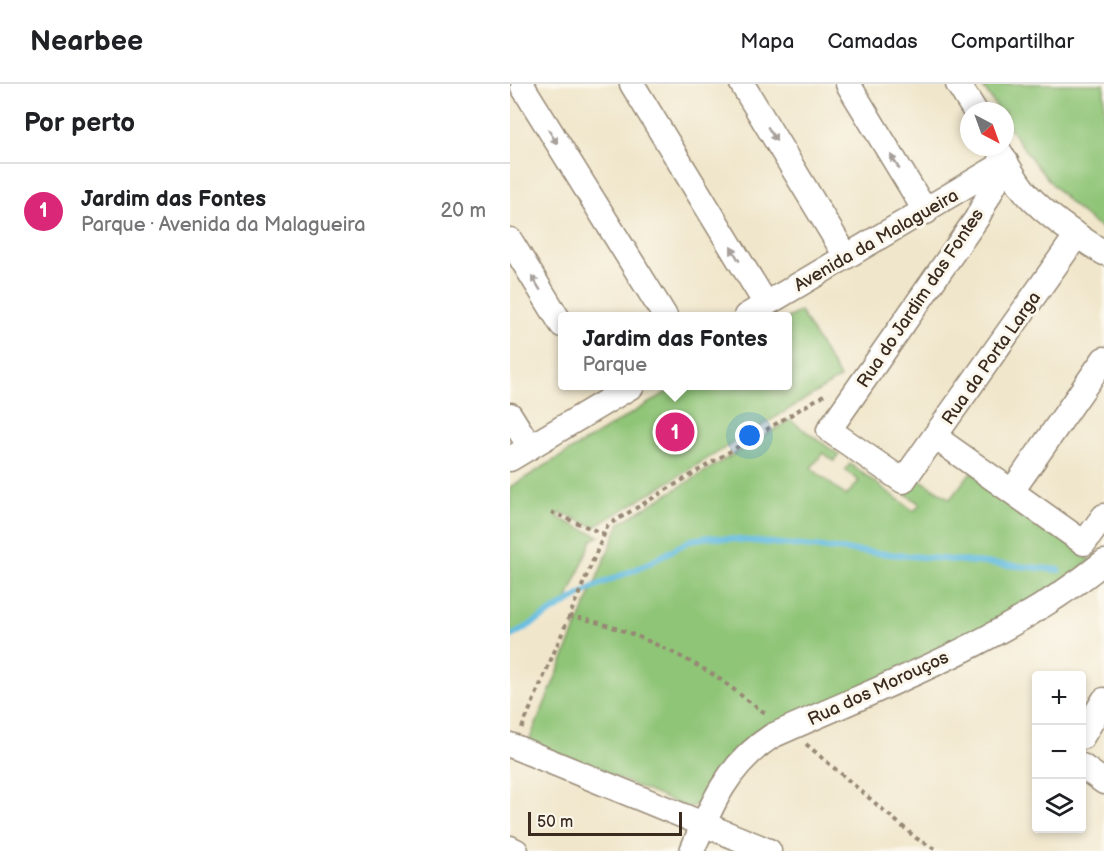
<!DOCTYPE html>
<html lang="pt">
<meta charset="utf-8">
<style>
:root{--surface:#fff;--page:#f6f6f6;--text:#202124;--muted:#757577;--line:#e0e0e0;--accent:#db2777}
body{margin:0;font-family:"Balsamiq Sans",sans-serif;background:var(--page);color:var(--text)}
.controls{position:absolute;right:18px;bottom:18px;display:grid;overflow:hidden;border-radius:6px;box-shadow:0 3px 9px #0003}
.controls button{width:54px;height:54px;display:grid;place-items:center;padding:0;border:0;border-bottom:2px solid var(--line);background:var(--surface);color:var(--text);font:30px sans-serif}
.compass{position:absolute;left:450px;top:18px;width:54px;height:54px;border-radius:50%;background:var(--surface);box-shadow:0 3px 9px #0003;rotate:139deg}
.scale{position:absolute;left:18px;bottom:15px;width:154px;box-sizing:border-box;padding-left:6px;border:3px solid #3b2a1e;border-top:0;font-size:16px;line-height:21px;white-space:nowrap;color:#3b2a1e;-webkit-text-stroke:4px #fbf7ec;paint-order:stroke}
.you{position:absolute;left:240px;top:352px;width:21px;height:21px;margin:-15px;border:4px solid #fff;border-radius:50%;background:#1a73e8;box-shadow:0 0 0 9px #1a73e833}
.badge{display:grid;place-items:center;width:39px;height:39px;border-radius:50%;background:var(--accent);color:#fff;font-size:20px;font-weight:700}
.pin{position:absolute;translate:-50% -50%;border:3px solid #fff;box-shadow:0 2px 6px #0006}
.popup{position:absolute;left:48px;top:228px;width:234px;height:78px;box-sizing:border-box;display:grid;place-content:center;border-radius:6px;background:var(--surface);filter:drop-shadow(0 2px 4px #0005);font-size:20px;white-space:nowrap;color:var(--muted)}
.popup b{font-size:22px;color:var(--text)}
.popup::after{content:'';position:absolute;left:50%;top:100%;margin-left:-12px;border:12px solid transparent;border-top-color:var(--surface)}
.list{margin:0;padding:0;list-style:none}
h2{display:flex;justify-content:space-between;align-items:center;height:78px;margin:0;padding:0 24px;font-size:26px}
h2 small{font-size:20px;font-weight:400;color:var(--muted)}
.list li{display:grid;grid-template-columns:39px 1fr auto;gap:18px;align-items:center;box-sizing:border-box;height:96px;padding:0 24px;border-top:2px solid var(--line)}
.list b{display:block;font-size:22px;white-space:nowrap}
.list p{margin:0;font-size:20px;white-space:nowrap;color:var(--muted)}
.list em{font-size:20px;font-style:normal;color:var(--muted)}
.icon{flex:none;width:33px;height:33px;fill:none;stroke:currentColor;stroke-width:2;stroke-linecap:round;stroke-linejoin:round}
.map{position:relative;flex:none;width:594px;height:767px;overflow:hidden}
header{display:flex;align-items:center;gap:36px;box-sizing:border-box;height:84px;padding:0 30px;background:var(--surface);border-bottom:2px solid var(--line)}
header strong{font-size:28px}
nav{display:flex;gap:33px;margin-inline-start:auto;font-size:21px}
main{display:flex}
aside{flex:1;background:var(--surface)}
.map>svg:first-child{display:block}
</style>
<header>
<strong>Nearbee</strong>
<nav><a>Mapa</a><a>Camadas</a><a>Compartilhar</a></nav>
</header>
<main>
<aside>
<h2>Por perto<small></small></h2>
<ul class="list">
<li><span class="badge">1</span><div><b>Jardim das Fontes</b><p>Parque · Avenida da Malagueira</p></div><em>20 m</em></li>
</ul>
</aside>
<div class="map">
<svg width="594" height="767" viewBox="0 0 594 767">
<rect width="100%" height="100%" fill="#fbf7ec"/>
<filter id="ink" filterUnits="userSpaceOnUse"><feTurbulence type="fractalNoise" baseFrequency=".0167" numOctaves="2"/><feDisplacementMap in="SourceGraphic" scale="12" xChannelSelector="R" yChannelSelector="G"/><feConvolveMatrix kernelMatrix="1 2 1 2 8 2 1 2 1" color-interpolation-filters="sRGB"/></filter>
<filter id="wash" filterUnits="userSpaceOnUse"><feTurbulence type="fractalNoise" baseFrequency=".008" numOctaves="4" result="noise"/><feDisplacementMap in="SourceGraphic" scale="24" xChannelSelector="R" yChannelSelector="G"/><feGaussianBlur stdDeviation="1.35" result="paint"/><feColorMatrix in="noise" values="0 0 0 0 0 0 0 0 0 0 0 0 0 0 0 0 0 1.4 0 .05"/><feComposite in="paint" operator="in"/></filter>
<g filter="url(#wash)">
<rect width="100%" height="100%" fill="#f0e6cb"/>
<g fill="#8fc577" stroke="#65784a" stroke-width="1.5">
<path d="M471,0H594V147C552,117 523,80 495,37V27H489Z"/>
<path d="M290,227L330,294L85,443L51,429L48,434L89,452L82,456L55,521L0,553V403L167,302H278V234Z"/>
<path d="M280,336L329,371L324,377L313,369L301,384L336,412L349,397L335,386L340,380L404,427L410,420L393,408L406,393L440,415L461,388L581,476L517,523L253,649L192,719L178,724L19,657L110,439Z"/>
</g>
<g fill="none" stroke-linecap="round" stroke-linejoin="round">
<path stroke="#64bce1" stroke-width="6" d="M0,553L83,503L136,481L181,456L199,453L549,486"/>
</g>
</g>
<g filter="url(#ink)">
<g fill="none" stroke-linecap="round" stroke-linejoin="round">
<defs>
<g id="minor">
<path d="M122,0L256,220"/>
<path d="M232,0L336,172"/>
<path d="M338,0L416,128"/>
<path d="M448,0L465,27"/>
<path d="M13,3L155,232"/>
<path d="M487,63C496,79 505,96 517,110C538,133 568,152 594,169"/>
<path d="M496,78L467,134L319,346L393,397L567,151"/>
<path d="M0,156L52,241"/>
<path d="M236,232L496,78"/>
<path d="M0,331L20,363"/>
<path d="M425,353L574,459L594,432"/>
<path d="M0,375L122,302"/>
<path d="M502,407L594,275"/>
<path d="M572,653L594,616"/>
<path d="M0,661L259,767"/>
<path d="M572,682L594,698"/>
<path d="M0,764L6,767"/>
<path d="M182,767C201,721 218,680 262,652C376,601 496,557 594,478"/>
</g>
</defs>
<use href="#minor" stroke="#968874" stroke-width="27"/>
<g stroke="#968874" stroke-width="4" stroke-dasharray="4.5 4.5" stroke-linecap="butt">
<path d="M41,428L94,450"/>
<path d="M59,532C107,540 155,563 197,587C218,599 236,617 257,630"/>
<path d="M12,644L98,441L317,309"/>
<path d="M296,660L406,754L428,767"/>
</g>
<use href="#minor" stroke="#fff" stroke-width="24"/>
</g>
<defs><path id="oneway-solid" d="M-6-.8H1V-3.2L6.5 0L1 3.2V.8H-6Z" transform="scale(1.5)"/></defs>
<g fill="#a79f9a">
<use href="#oneway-solid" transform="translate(262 50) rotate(59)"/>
<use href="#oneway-solid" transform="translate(43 53) rotate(58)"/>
<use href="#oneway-solid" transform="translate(385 78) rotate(-121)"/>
<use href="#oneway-solid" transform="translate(225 170) rotate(-121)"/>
<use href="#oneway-solid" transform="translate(26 199) rotate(-121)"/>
</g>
</g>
<g text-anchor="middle" stroke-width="6" stroke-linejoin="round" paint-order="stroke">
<g font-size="18" fill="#3b2a1e" stroke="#fbf7ec">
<text transform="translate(366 156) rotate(-30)" y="6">Avenida da Malagueira</text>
<text transform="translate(410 214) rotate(-56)" y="6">Rua do Jardim das Fontes</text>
<text transform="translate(481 274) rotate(-55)" y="6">Rua da Porta Larga</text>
<text transform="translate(368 604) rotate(-25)" y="6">Rua dos Morouços</text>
</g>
</g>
</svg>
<div class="controls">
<button>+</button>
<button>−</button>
<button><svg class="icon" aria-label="layers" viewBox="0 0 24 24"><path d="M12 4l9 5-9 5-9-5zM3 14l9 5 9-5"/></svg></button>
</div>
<svg class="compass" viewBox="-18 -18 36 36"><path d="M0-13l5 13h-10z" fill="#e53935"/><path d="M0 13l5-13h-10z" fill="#757577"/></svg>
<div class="scale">50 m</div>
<div class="you"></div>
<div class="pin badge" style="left:165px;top:348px">1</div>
<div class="popup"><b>Jardim das Fontes</b>Parque</div>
</div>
</main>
